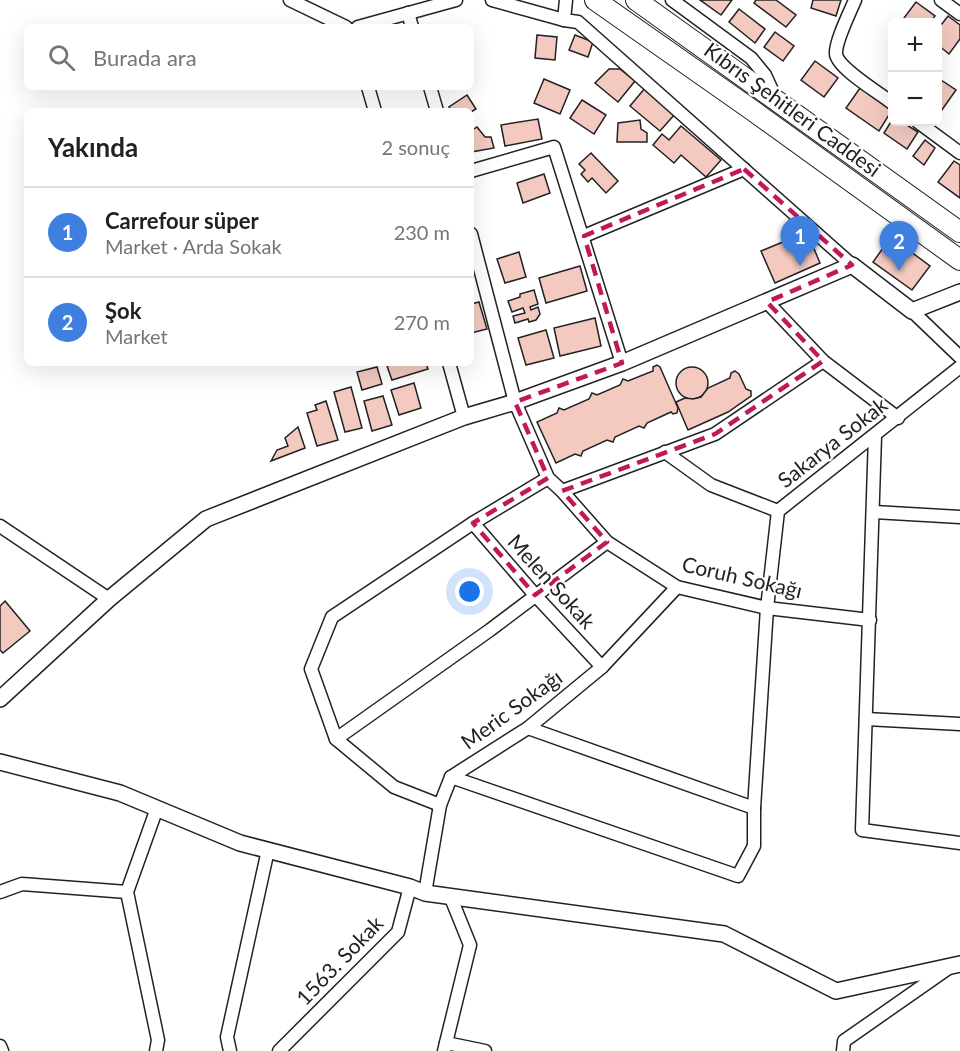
<!DOCTYPE html>
<html lang="tr">
<meta charset="utf-8">
<style>
:root{--surface:#fff;--page:#f2f2f2;--text:#202124;--muted:#757577;--line:#e0e0e0;--accent:#b45309}
body{margin:0;font-family:Lato,sans-serif;background:var(--page);color:var(--text)}
.controls{position:absolute;right:18px;top:18px;display:grid;overflow:hidden;border-radius:9px;box-shadow:0 6px 24px #0002}
.controls button{width:54px;height:54px;display:grid;place-items:center;padding:0;border:0;border-bottom:2px solid var(--line);background:var(--surface);color:var(--text);font:30px sans-serif}
.you{position:absolute;left:470px;top:592px;width:21px;height:21px;margin:-15px;border:4px solid #fff;border-radius:50%;background:#1a73e8;box-shadow:0 0 0 9px #1a73e833}
.badge{display:grid;place-items:center;width:39px;height:39px;border-radius:50%;background:var(--accent);color:#fff;font-size:20px;font-weight:700}
.pin{position:absolute;translate:-50% -50px;filter:drop-shadow(0 2px 3px #0008)}
.pin::after{content:'';position:absolute;top:32px;width:21px;height:18px;background:inherit;clip-path:polygon(0 0,100% 0,50% 100%)}
.list{margin:0;padding:0;list-style:none}
h2{display:flex;justify-content:space-between;align-items:center;height:78px;margin:0;padding:0 24px;font-size:26px}
h2 small{font-size:20px;font-weight:400;color:var(--muted)}
.list li{display:grid;grid-template-columns:39px 1fr auto;gap:18px;align-items:center;box-sizing:border-box;height:90px;padding:0 24px;border-top:2px solid var(--line)}
.list b{display:block;font-size:22px;white-space:nowrap}
.list p{margin:0;font-size:20px;white-space:nowrap;color:var(--muted)}
.list em{font-size:20px;font-style:normal;color:var(--muted)}
.icon{flex:none;width:33px;height:33px;fill:none;stroke:currentColor;stroke-width:2;stroke-linecap:round;stroke-linejoin:round}
.map{position:relative;flex:none;width:960px;height:1051px;overflow:hidden}
.search{position:absolute;background:var(--surface);box-shadow:0 6px 24px #0002;left:24px;top:24px;width:450px;height:66px;display:flex;align-items:center;gap:15px;box-sizing:border-box;padding:0 21px;border-radius:9px;color:var(--muted);font-size:22px}
.panel{position:absolute;background:var(--surface);box-shadow:0 6px 24px #0002;left:24px;top:108px;width:450px;height:258px;border-radius:9px}
.map>svg:first-child{display:block}
</style>
<div class="map">
<svg width="960" height="1051" viewBox="0 0 960 1051">
<rect width="100%" height="100%" fill="#fff"/>
<g fill="#f3c9c0" stroke="#222" stroke-width="1.5">
<path d="M700,0H732L721,15Z"/>
<path d="M756,0H776L796,15L786,27L754,3Z"/>
<path d="M813,0H841L836,16L811,8Z"/>
<path d="M916,2L935,16L930,22H901Z"/>
<path d="M739,9L765,29L755,43L729,22Z"/>
<path d="M948,16L960,25V39L949,54L938,45V29Z"/>
<path d="M775,32L794,46L783,61L764,47Z"/>
<path d="M537,35L557,37L555,60L535,58Z"/>
<path d="M575,35L593,42L588,57L569,50Z"/>
<path d="M815,61L838,78L824,97L801,80Z"/>
<path d="M609,69H620L635,81L618,102L595,83Z"/>
<path d="M938,78L956,90L939,114L938,113Z"/>
<path d="M544,79L570,90L560,114L534,103Z"/>
<path d="M645,88L675,114L660,131L630,106Z"/>
<path d="M860,88L892,110L879,131L846,108Z"/>
<path d="M467,95L476,109L471,112L452,111L449,107Z"/>
<path d="M582,100L606,115L594,134L570,118Z"/>
<path d="M538,119L542,139L505,146L501,125Z"/>
<path d="M640,120L641,129L647,133V142H617L618,123Z"/>
<path d="M892,120L902,122L918,132L907,149L884,133Z"/>
<path d="M681,126L721,160L706,177L681,155L674,163L653,145L662,134L669,140Z"/>
<path d="M477,127L485,137H491L494,148L471,152V131Z"/>
<path d="M925,140L935,148L924,165L913,156Z"/>
<path d="M591,153L618,181L606,193L592,178L588,182L581,174L585,170L579,164Z"/>
<path d="M954,161L960,165V198L938,182Z"/>
<path d="M544,174L550,193L523,203L517,183Z"/>
<path d="M807,232L820,263L775,283L761,251Z"/>
<path d="M891,237L930,266L912,290L873,262Z"/>
<path d="M519,252L526,277L505,283L497,259Z"/>
<path d="M580,266L587,291L546,303L539,278Z"/>
<path d="M534,290L538,304L530,307L531,310L538,307L540,314L536,320L529,322L528,319L515,323L513,316L525,313L523,308L512,312L508,301L520,297V294Z"/>
<path d="M479,302L487,329L471,333V304Z"/>
<path d="M595,318L601,346L560,356L554,328Z"/>
<path d="M546,330L554,358L526,365L518,338Z"/>
<path d="M396,363H426L428,369L392,380L387,366Z"/>
<path d="M657,365L660,367L678,408L677,413L673,414L671,412L647,423L644,428L639,426L615,437L613,442L607,440L583,451L581,456L575,454L556,463L537,422L557,413L559,408L564,410L589,399L592,393L597,395L620,385L623,379L628,381L653,371V367Z"/>
<circle cx="692" cy="383" r="16"/>
<path d="M377,367L382,384L362,390L357,372Z"/>
<path d="M735,371L739,374L746,389L751,391V396L728,412L688,430L676,402L685,398L693,399L701,397L708,388L730,378L731,373Z"/>
<path d="M414,383L421,408L399,415L391,390Z"/>
<path d="M351,387L362,428L345,432L334,392Z"/>
<path d="M383,396L392,425L372,431L364,401Z"/>
<path d="M326,401L338,440L317,446L307,413L317,410L315,405Z"/>
<path d="M298,427L305,448L271,461L277,450L288,446L285,438Z"/>
<path d="M5,601L30,631L3,653L0,650V606Z"/>
</g>
<g fill="none" stroke-linecap="round" stroke-linejoin="round">
<defs>
<g id="minor">
<path d="M290,0L346,27"/>
<path d="M492,0L564,20"/>
<path d="M566,0L564,20L578,22L852,265"/>
<path d="M672,0L751,58L765,75L775,97"/>
<path d="M855,0C850,12 835,42 836,54C838,69 880,93 892,103"/>
<path d="M941,0L960,14"/>
<path d="M408,13L412,27"/>
<path d="M358,27L456,0"/>
<path d="M368,87L375,111"/>
<path d="M430,87L437,111"/>
<path d="M918,122L960,153"/>
<path d="M471,171L554,147L622,363"/>
<path d="M471,234L515,402L548,478L562,491L607,542L677,587L767,608L870,620"/>
<path d="M584,236L744,169"/>
<path d="M767,302L823,361L898,418"/>
<path d="M912,311L960,357"/>
<path d="M449,363L464,417"/>
<path d="M875,436L862,830L960,843"/>
<path d="M665,452L711,485L778,511"/>
<path d="M562,491L715,434L823,361"/>
<path d="M874,512L960,517"/>
<path d="M473,523L535,595L602,667"/>
<path d="M0,526L109,599"/>
<path d="M866,719L960,724"/>
<path d="M528,728L754,808"/>
<path d="M336,739L490,630L607,542"/>
<path d="M451,777L738,876L754,846V808L767,608L778,511L960,367"/>
<path d="M440,805L394,787L336,739L311,669L332,617L473,523L548,478"/>
<path d="M0,892L22,884L127,892"/>
<path d="M425,893L440,805L451,777L528,728L602,667L677,587"/>
<path d="M446,1043L485,1051"/>
<path d="M0,1046L2,1051"/>
<path d="M156,1051L158,1040L127,892L157,808"/>
<path d="M230,1051L227,1037L268,850"/>
<path d="M279,1051L398,932L410,887"/>
<path d="M444,1051L470,945L451,898"/>
<path d="M843,1051L844,1041L947,969"/>
</g>
<g id="tertiary">
<path d="M0,699L109,599L206,519L464,417L515,402L622,363L852,265L912,311L960,292"/>
<path d="M0,762L120,793L240,843L410,887L425,893L724,934L836,991L960,964"/>
</g>
<g id="trunk">
<path d="M595,0L752,110L960,260"/>
<path d="M636,0L960,232"/>
</g>
</defs>
<use href="#minor" stroke="#222" stroke-width="15"/>
<use href="#tertiary" stroke="#222" stroke-width="18"/>
<use href="#trunk" stroke="#222" stroke-width="22"/>
<use href="#minor" stroke="#fff" stroke-width="12"/>
<use href="#tertiary" stroke="#fff" stroke-width="15"/>
<use href="#trunk" stroke="#fff" stroke-width="20"/>
</g>
<path fill="none" stroke="#c2185b" stroke-width="4.5" stroke-dasharray="12 8" stroke-linejoin="round" d="M744,169L852,265L767,302L823,361L715,434L562,491L607,542L535,595L473,523L548,478L515,402L622,363L584,236Z"/>
<g text-anchor="middle" stroke-width="4.5" stroke-linejoin="round" paint-order="stroke">
<g font-size="21" fill="#222" stroke="#fff">
<text transform="translate(792 110) rotate(36)" y="7">Kıbrıs Şehitleri Caddesi</text>
<text transform="translate(833 443) rotate(-38)" y="7">Sakarya Sokak</text>
<text transform="translate(742 578) rotate(13)" y="7">Coruh Sokağı</text>
<text transform="translate(551 582) rotate(48)" y="7">Melen Sokak</text>
<text transform="translate(512 710) rotate(-36)" y="7">Meric Sokağı</text>
<text transform="translate(340 961) rotate(-46)" y="7">1563. Sokak</text>
</g>
</g>
</svg>
<div class="controls">
<button>+</button>
<button>−</button>
</div>
<div class="you"></div>
<div class="pin badge" style="left:800px;top:266px;background:#3f7fe0">1</div>
<div class="pin badge" style="left:899px;top:271px;background:#3f7fe0">2</div>
<div class="search"><svg class="icon" aria-label="search" viewBox="0 0 24 24"><circle cx="10" cy="10" r="6"/><path d="M15 15l6 6"/></svg>Burada ara</div>
<section class="panel">
<h2>Yakında<small>2 sonuç</small></h2>
<ul class="list">
<li><span class="badge" style="background:#3f7fe0">1</span><div><b>Carrefour süper</b><p>Market · Arda Sokak</p></div><em>230 m</em></li>
<li><span class="badge" style="background:#3f7fe0">2</span><div><b>Şok</b><p>Market</p></div><em>270 m</em></li>
</ul>
</section>
</div>
